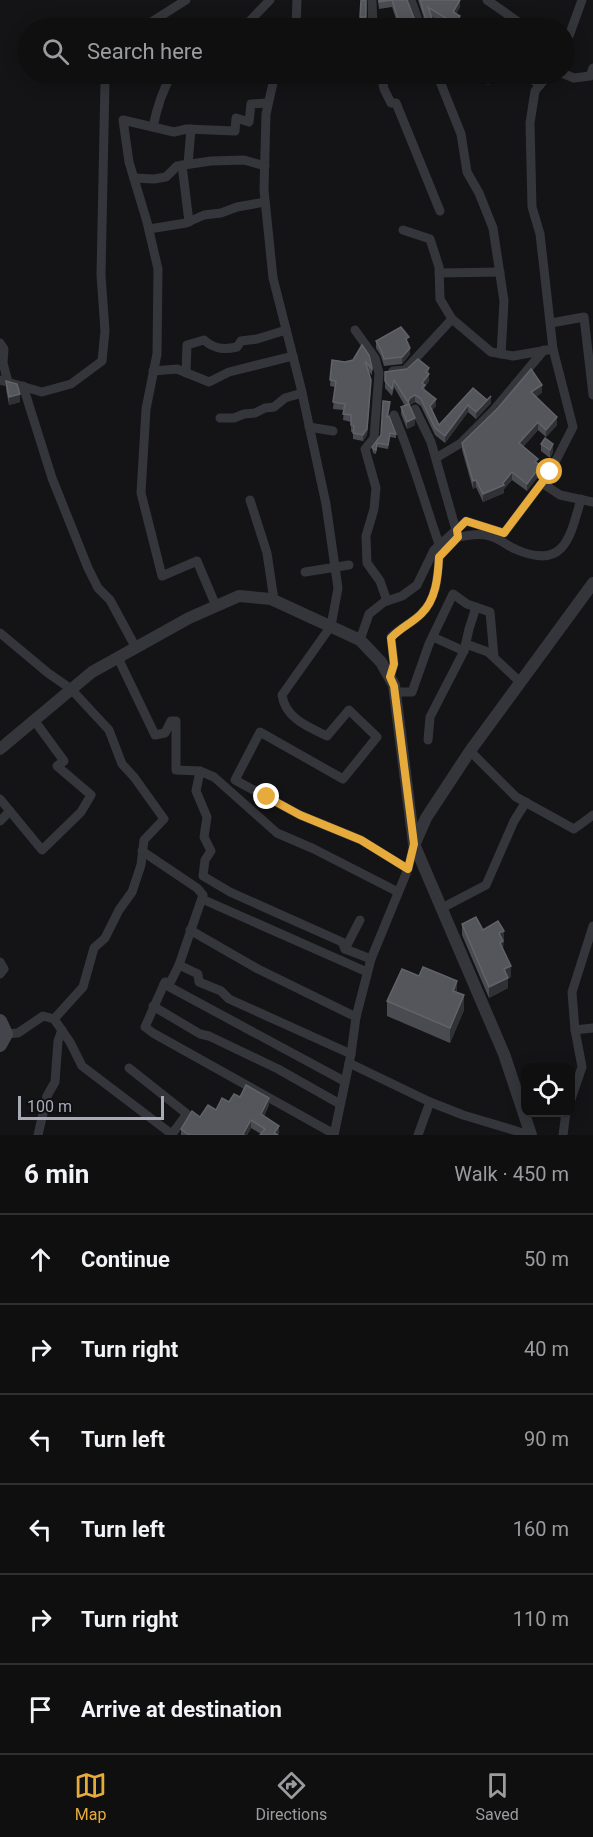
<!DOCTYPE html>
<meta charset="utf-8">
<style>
:root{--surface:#0f0f10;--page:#181819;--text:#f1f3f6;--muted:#9b9c9f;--line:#2f2f30;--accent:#e7ab3b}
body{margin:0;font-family:Roboto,sans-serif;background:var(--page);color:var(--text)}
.controls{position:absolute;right:18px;bottom:18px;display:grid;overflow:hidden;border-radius:12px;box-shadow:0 3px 15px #0003}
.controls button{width:54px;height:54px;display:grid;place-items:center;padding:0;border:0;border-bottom:2px solid var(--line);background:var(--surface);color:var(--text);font:30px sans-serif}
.scale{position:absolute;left:18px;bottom:15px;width:146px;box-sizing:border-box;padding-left:6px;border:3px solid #a7abb5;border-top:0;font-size:16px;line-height:21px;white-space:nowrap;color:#a7abb5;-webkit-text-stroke:4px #0f0f11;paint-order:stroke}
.stop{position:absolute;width:18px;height:18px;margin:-14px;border:4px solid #e7ab3b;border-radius:50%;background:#fff}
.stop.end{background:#e7ab3b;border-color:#fff;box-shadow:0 2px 6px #0008}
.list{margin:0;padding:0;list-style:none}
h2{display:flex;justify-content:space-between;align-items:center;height:78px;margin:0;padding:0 24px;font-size:26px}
h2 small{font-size:20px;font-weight:400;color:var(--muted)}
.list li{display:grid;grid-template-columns:39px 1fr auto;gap:18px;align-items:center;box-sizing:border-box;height:90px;padding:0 24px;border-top:2px solid var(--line)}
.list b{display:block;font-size:22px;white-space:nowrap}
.list em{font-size:20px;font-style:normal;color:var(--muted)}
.icon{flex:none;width:33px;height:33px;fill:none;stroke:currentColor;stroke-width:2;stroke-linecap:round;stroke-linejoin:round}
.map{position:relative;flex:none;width:593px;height:1135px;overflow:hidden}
.search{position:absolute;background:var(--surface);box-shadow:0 3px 15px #0003;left:18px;right:18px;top:18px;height:66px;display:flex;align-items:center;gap:15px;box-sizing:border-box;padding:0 21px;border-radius:33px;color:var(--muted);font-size:22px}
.sheet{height:618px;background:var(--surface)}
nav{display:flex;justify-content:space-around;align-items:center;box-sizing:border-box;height:84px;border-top:2px solid var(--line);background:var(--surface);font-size:16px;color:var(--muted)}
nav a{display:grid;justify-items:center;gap:3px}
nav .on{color:var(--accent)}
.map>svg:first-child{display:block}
</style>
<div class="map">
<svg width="593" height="1135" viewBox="0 0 593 1135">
<rect width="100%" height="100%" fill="#141416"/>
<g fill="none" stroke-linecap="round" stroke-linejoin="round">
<g stroke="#35363b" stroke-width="9">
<path d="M372,0L373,28"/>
<path d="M411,0L421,28"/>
<path d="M487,0L527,28"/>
<path d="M119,28L120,26L130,28"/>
<path d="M142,28L186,0"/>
<path d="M243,28L270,0"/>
<path d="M296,28L297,0"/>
<path d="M564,50L582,0"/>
<path d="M275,74L266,114L264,190L273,278L301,388L326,504L338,588L331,626L282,695C285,718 308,727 327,736L349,710L377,737L343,779L260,732L235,780L300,815L361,840L408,869"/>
<path d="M381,74L384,89L391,103H396L440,211"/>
<path d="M437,74L461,134L467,172L479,193L493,228L504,301L501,354"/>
<path d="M476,74L488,80L490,74"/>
<path d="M497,74L504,78L506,74"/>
<path d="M525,74L540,85"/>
<path d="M564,74L574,78L590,76L593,68"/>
<path d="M153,127C157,107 162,91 172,74"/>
<path d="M188,164L191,129"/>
<path d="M182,165L189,222"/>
<path d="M134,178L154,179L166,177L177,166L211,161L244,160L265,166"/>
<path d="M149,229L186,223L204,215L221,213L237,207L265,202"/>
<path d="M403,230L430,239L439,267L440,299L452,319L491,352L513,356L553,349"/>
<path d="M439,273L500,272"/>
<path d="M551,323L584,317L593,395"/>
<path d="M355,330L375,358L379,373L374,438L365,449L376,488L374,509L366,536L367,563L380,581L387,601"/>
<path d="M0,343L4,349L3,363L8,382"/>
<path d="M153,371L177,369L209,382L229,372L293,356"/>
<path d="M393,371L405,370L452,319"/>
<path d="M186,373L187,345L204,340C214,349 224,350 237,347L241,341L257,339L286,330"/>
<path d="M0,380L42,392L71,384L102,361L105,331L101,275L105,82L108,74"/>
<path d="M23,386L52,478L88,568L98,588L110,600L136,648"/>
<path d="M394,415C412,457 424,501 439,544"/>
<path d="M220,418H234L244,414L255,413L265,408L274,407L285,398L302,393"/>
<path d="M309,427L333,431"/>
<path d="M436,458L461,443L493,411L544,350"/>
<path d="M542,483L560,495L593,502"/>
<path d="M250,500L267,553L274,600"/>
<path d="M458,537C467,536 477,533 486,535C501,538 503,544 515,549C564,571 570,538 581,499"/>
<path d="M305,572L349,565"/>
<path d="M216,606L197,561L162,576L141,493L146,409L157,354L158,269L147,222L129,162L123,120L174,132L187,129L235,131L236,118L249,122L251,104L268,103"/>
<path d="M0,633L48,673L71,689L109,730L122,764L134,777L164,819L144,840L141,865L132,892L119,910L105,938L94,948L83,987L54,1019"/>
<path d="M433,637L464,651"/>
<path d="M360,640L369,614L384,602L402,596L417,585L434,550L466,521L504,533L550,472L573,427L553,349L540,234L532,207L530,123L535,91L549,74"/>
<path d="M466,644L488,652L521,683"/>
<path d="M118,658L155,735L165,733L171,721H176V770L200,771L214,777L277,833L314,849L398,892"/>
<path d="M390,677L394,664L391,637C400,628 412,623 421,614C436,600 438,577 439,557L458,537L431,442L415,409"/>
<path d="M395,692H412L429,644L453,594L467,604L490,612L494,657"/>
<path d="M428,740L430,717L464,651L469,629L476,607"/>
<path d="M470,751L516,797L574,829L593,815"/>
<path d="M200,771L196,791L207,817L204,837L211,851L205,860L203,876L230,892L342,942L345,949L371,959"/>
<path d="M0,799L42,850L81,812L91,795L57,766L64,761L34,720"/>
<path d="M0,821L10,811"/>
<path d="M142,851L197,888L203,895L179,965L170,983L165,982L145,1027L153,1033L334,1134"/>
<path d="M202,899L367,972"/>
<path d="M442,908L486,885L514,821L526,802"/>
<path d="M190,930L258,969L356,1017"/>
<path d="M345,949L360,920"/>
<path d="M0,962L4,969L0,974"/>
<path d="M179,965L198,974L199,982L221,991L229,999L351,1054"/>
<path d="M164,984L344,1081"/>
<path d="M153,1006L200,1034L209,1036L278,1069L340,1104"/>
<path d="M575,1030L593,1028"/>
<path d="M6,1034L18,1033L43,1016L54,1019L70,1042L82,1066L173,1135"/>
<path d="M349,1063L430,1102L418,1135"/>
<path d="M129,1068L187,1114L172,1134"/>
<path d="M430,1102L463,1115L530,1135"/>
<path d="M570,1102L582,1067L575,1030L572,992L593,926"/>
<path d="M38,1135L47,1096L55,1082L58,1041L62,1030"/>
<path d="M334,1135L351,1054L356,1017L371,959L408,869L414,844"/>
<path d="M563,1135L566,1112"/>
</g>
<g stroke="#35363b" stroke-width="12">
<path d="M0,749L92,672L189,618L239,596L271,599L360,640L381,662L394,685L414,844L504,1054L531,1135"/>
<path d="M415,843L426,818L470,751L593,583"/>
</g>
<path stroke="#44454b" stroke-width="14" d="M0,1021L6,1034L0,1045"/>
</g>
<g fill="#4a4b51">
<path d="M366,0V24H360V17Z"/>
<path d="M378,0H407L417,28H399L392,7L379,9Z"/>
<path d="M418,0H460V7L456,14L460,23L456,28H451L431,16L433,28H427Z"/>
<path d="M376,341L409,343L408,344L410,354L402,364L384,366L381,356L376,348Z"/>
<path d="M362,345L372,367V375L368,371L371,386L367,435L363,441L353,439V432H351V422L343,420L344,410L333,409L335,387L330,386L332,360L345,362L353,360Z"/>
<path d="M429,368V381L425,387V390L436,406L432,410L439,425L473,388L491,403L476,419L468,412L445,443L435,435L421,406L415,402L410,405L415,425L407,429L401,414V407L405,406L394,387L392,396L385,388V381Z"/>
<path d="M6,381L20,402L9,405L6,389Z"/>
<path d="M542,393L536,397L557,425L546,437L538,430L523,447L538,464L541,473L527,491L512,480L504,489V493L483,502L476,487L473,489L462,450V443Z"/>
<path d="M390,406L388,417L396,434V438L390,437L388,449L377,447L376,454L373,453L372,447L381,435Z"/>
<path d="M541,444L553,452L550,458L541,451Z"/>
<path d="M462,924L483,930L504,931L503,951L511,977L508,978V988L489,998L462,935Z"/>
<path d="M457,993L464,1010L450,1043L387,1016V1001Z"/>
<path d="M240,1097L269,1105L264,1116L279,1133L261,1134L251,1128L247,1135H181V1129L200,1117L216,1110Z"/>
</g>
<g fill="#303135">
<path d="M460,0V7L453,19V12Z"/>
<path d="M460,16V23L456,28H455V24Z"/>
<path d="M433,21V28H427V23Z"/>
<path d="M113,74H140L113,80Z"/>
<path d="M410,348V354L402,364V357Z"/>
<path d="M429,368V381L425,387V392L422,395V383L426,372Z"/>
<path d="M371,380L367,435L363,441V435Z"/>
<path d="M542,385V393L531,400V392Z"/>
<path d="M20,394V402L9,405V397Z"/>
<path d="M415,395V402L410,405L408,402L410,398Z"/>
<path d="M491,396V403L476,419V412Z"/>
<path d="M436,399V406L430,413V406Z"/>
<path d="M468,405V412L445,443V436Z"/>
<path d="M557,417V425L546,437V430Z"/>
<path d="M415,418V425L407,429V422Z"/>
<path d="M538,422V430L519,451V443Z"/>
<path d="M553,444V452L550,458V450Z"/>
<path d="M541,465V473L527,491V484Z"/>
<path d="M512,472V480L504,489V493L483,502V494L503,483Z"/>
<path d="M476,480V487L473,489V481Z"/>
<path d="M504,931V941L499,933Z"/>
<path d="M503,941V952L500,943Z"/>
<path d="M511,966V977L508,978V988L489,998V987L504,969Z"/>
<path d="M457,981V996L453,991Z"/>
<path d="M464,995V1010L450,1043V1028Z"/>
<path d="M269,1098V1105L261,1121V1114Z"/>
<path d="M251,1120V1128L247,1135H243Z"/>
<path d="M279,1126V1133L278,1135L274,1133Z"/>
</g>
<g fill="#54565b" stroke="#616369" stroke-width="1.5">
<path d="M361,0H366V17H360Z"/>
<path d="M379,0H407L417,26L409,28H401L392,0L379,2Z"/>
<path d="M420,0H460L453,12L460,16L455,24L428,7L433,21L427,23Z"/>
<path d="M177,24L179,28H169Z"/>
<path d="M401,327L409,337L406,339L410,348L402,357L384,359L381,350L376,341Z"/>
<path d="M362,345L369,355L372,367V369L365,361L371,380L367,429L363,435L353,433L354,426L351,425V415L343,414L345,404L333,402L336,381L330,380L332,360L345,362L353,360Z"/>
<path d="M418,359L429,368L426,372L429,374L422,383L425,385L422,388L436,399L430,406L439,425L473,388L487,400L491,396L476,412L468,405L445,436L435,428L421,399L415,395L410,398L408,402L415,418L407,422L401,407L409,404L394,380L392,389L385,381V372L407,369Z"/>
<path d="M531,369L542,385L531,392L557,417L546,430L538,422L519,443L538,459L535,462L541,465L527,484L512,472L503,483L504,485L483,494L476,480L473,481L462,443L498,408Z"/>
<path d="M6,381L17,384L20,394L9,397Z"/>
<path d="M383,401L390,402L387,417L389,416L396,434L390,433L388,445L377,443L376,450L373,449L372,447L381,435Z"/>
<path d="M545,438L553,444L550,450L541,444Z"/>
<path d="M476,917L483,930L498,921L504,931L499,933L503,941L500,943L511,966L504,969L508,978L489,987L462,924Z"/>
<path d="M423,967L457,981L453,991L464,995L450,1028L387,1001L402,969L419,976Z"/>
<path d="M246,1085L269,1098L261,1114L279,1126L274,1133L278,1135H260L265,1129L251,1120L243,1134L244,1135H189L181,1129L192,1111L200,1117L208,1105L216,1110L222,1098L229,1102L234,1094L240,1097Z"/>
</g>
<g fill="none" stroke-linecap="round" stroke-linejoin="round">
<path stroke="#e7ab3b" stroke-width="8" d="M267,797L300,815L361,840L408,869L414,844L394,686L390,677L394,664L391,638C400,628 412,623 421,614C436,600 438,577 439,557L458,537L457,530L466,521L504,533L550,472"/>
</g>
</svg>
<div class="controls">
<button><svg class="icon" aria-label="locate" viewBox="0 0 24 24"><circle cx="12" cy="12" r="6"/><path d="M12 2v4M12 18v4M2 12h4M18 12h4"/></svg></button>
</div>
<div class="scale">100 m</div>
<div class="stop" style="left:550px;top:472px"></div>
<div class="stop end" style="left:267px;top:797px"></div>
<div class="search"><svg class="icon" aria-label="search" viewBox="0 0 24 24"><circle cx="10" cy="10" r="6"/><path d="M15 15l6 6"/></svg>Search here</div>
</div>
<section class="sheet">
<h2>6 min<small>Walk · 450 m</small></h2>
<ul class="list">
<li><svg class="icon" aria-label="ahead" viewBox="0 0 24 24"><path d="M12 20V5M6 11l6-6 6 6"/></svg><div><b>Continue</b></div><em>50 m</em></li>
<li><svg class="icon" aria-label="right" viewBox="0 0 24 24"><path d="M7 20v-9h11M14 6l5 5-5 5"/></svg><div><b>Turn right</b></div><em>40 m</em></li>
<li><svg class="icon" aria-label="left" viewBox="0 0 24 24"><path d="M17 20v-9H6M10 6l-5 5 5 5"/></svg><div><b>Turn left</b></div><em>90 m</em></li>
<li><svg class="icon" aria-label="left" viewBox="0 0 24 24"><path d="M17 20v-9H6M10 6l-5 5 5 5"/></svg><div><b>Turn left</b></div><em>160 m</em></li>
<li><svg class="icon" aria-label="right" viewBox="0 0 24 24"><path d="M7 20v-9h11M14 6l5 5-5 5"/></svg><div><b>Turn right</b></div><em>110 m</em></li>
<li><svg class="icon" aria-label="arrive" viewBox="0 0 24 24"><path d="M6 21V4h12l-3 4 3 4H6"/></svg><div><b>Arrive at destination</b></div></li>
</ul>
</section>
<nav>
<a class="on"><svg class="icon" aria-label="map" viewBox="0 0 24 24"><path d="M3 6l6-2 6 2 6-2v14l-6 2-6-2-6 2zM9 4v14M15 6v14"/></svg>Map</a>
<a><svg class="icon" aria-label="directions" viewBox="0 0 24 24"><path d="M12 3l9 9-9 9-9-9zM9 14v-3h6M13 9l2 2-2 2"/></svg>Directions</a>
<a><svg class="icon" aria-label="saved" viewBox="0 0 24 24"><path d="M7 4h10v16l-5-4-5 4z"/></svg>Saved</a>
</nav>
